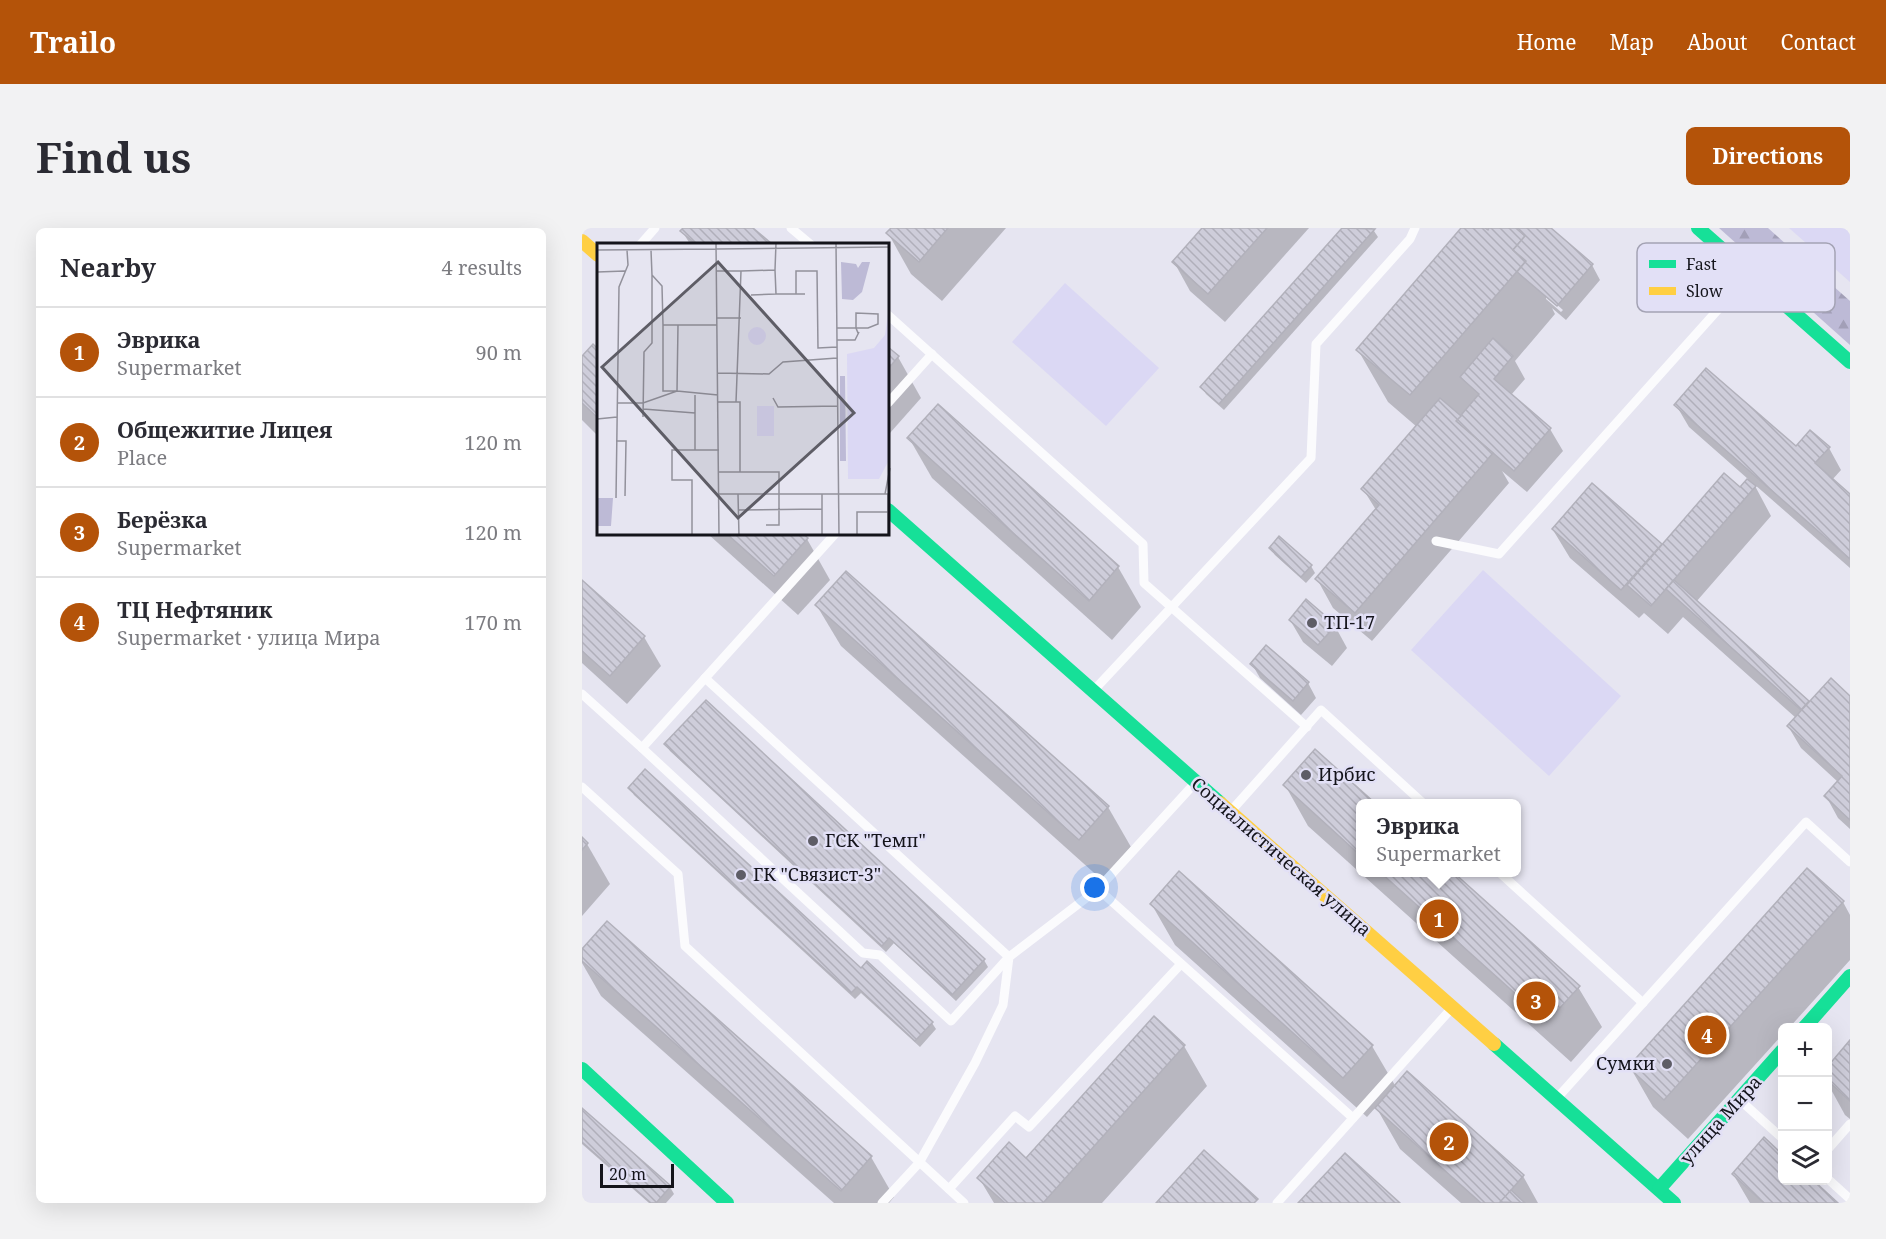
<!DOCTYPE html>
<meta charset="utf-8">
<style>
:root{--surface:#fff;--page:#f2f2f3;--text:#2b2b33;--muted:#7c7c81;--line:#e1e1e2;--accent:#b45309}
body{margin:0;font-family:"Noto Serif",serif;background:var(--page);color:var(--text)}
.controls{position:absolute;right:18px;bottom:18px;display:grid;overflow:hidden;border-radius:9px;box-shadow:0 6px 24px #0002}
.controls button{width:54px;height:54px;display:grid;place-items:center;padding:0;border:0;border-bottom:2px solid var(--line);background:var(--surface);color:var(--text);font:30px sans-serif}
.scale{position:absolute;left:18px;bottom:15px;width:74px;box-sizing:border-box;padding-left:6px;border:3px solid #14141b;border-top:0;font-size:16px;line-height:21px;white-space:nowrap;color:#14141b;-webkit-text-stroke:4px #e2e0f6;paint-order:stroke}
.you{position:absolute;left:513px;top:660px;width:21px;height:21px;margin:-15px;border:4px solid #fff;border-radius:50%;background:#1a73e8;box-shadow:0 0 0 9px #1a73e833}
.badge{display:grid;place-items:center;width:39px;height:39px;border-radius:50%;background:var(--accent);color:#fff;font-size:20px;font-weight:700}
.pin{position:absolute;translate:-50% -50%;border:3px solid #fff;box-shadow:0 2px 6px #0006}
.popup{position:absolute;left:774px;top:571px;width:165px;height:78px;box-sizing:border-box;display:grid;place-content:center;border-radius:9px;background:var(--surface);filter:drop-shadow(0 2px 4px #0005);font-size:20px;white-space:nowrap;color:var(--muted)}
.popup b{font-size:22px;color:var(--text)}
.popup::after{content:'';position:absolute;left:50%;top:100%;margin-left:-12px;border:12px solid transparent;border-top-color:var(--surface)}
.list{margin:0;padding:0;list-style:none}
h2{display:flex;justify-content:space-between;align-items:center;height:78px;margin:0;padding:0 24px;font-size:26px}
h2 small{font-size:20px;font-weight:400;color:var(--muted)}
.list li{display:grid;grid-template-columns:39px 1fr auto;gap:18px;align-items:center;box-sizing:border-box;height:90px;padding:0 24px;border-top:2px solid var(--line)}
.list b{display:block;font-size:22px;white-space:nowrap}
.list p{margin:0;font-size:20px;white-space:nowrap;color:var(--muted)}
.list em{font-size:20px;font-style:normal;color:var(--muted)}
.icon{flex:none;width:33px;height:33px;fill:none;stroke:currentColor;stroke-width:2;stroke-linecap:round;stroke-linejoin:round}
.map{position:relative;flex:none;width:1268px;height:975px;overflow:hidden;border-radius:9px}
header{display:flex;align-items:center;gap:36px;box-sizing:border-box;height:84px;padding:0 30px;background:var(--accent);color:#fff}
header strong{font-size:28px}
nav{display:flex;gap:33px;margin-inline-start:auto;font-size:21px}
.intro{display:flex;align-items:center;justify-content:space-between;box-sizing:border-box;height:144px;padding:0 36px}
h1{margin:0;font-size:42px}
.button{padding:15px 27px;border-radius:9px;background:var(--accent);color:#fff;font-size:21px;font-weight:700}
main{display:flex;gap:36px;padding:0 36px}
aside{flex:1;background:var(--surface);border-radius:9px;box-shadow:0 6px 24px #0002}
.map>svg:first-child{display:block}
</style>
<header>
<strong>Trailo</strong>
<nav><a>Home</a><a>Map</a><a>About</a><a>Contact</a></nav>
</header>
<div class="intro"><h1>Find us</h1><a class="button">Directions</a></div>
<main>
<aside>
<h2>Nearby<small>4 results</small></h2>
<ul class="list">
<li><span class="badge">1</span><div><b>Эврика</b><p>Supermarket</p></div><em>90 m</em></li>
<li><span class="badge">2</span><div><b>Общежитие Лицея</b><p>Place</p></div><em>120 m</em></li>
<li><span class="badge">3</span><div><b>Берёзка</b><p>Supermarket</p></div><em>120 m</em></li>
<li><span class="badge">4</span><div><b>ТЦ Нефтяник</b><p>Supermarket · улица Мира</p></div><em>170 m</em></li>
</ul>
</aside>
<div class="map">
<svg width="1268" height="975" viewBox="0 0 1268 975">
<defs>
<pattern id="forest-firs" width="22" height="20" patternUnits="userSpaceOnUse" patternTransform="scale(1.5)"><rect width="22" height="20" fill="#bdbad6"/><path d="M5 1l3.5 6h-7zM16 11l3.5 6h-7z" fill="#a29fb7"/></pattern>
<pattern id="building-back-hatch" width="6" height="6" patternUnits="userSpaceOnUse" patternTransform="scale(1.5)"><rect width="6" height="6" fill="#cecdda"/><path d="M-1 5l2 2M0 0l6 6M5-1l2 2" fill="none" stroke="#b0afba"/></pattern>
</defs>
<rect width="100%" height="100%" fill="#e6e5f1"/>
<path fill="url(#forest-firs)" d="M1137,0H1186L1268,73V117Z"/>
<g fill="#dbd8f4">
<path d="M1207,0H1268V54Z"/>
<path d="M483,55L577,140L524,198L430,114Z"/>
<path d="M901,342L1039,468L967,548L829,422Z"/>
</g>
<g fill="#0003" fill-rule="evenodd">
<path d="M103,0H169L187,16H108L100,3Z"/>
<path d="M311,0H424L360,73L329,46L306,5Z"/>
<path d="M622,0H727L643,94L608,63L592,34Z"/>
<path d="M762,0H790L796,9L642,182L624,166L620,159Z"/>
<path d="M881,0H967L1010,37L1018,52L984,92L970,80L973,86L933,133L943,151L929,167L968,201L981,223L945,264L920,243L927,255L790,413L751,380L735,351L794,282L781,261L835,199L806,174L776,122ZM964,67L981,82L979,84L964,71Z"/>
<path d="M11,118L16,123V208L0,192V130Z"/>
<path d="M306,121L316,129L339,170L308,205L306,203Z"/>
<path d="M1094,177L1214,221L1247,220L1259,242L1250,252L1268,268V340L1172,256L1189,288L1114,374L1227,475L1268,470V601L1256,590L1244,568L1256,554L1219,520L1206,498L1214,490L1101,389L1086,406L1062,385L1057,390L988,330L971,302L1010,257L1080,318L1158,261L1166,251L1107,199Z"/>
<path d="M327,210L536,339L559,379L530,412L350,250Z"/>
<path d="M126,306H219L225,311L248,352L216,387Z"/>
<path d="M689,321L729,338L733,345L724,355L693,327Z"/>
<path d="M0,354L62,409L79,438L45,476L0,435Z"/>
<path d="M235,378L526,579L549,619L520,652L259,418Z"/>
<path d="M708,392L753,398L765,420L750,438L721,414Z"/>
<path d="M670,436L726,455L734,470L719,487L678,450Z"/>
<path d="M124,474L402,732L406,739L374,773L312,715L304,724L88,523L84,516Z"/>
<path d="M703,557L779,576V644H869L996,759L1020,799L989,834L726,598Z"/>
<path d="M48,560L279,742L350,795L354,801L338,819L279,765L273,771L52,567Z"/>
<path d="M0,611L5,616L28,656L0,688Z"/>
<path d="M1261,674L1268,687V732L1207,800H1200V807L1106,911L1071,879L1048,839Z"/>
<path d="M570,677L790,818L814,859L941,948L956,975H879L818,921L794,879L785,889L593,717Z"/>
<path d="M0,723L289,929L312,969L307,975H252L19,768L0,735Z"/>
<path d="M1268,815V891L1263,887L1246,856V840Z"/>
<path d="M602,818L625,858L520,975H412L397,950L444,932Z"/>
<path d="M0,882L88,959L92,966L84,975H67L0,916Z"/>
<path d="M1182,911L1200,928V952L1254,975H1168L1151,946Z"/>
</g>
<g fill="url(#building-back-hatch)" stroke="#b2b1bb" stroke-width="1.5">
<path d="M101,0H171L190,16H114L98,3Z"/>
<path d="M309,0H366L337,34L304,5Z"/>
<path d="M620,0H685L626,66L590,34Z"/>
<path d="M760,0L793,1L637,176L618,159Z"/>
<path d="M879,0H903L906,2L907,0H934L943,8L931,22L944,33L828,167L774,122Z"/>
<path d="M934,0H969L1011,36L975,78L935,44L944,33L931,22L943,8Z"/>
<path d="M911,110L931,128L912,151L969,200L932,243L874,193L897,166L878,149Z"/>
<path d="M11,116L16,121V190L0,175V128Z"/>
<path d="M306,119L317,128L306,141Z"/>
<path d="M1124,140L1214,218L1228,202L1248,219L1233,235L1268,266V331L1092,177Z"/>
<path d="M858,170L879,188L874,193L911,225L773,385L733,351L797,277L779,261Z"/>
<path d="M356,176L537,338L507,373L325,210Z"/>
<path d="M1142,245L1158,259L1165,251L1174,258L1069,378L1045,357Z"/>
<path d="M1010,255L1080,316L1039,362L970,301Z"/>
<path d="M145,306H221L226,310L192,348Z"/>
<path d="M697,308L730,337L719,349L687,320Z"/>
<path d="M264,343L527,578L497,612L233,377Z"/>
<path d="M0,352L63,408L28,448L0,423Z"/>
<path d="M1092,352L1227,473L1219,482L1084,361Z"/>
<path d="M724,371L754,397L736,417L707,392Z"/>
<path d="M684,417L727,454L711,473L668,436Z"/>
<path d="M1249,450L1268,468V592L1242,568L1260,548L1205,498Z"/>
<path d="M124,472L403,731L370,767L307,710L300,718L82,516Z"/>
<path d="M733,521L794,576H779V628L701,557Z"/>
<path d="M63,541L279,740L285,733L351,794L333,813L275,759L269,765L46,560Z"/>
<path d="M0,609L6,615L0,622Z"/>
<path d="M1225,640L1262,673L1082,872L1046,839Z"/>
<path d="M597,643L791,817L761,850L568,676Z"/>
<path d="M798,644H871L998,758L965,794Z"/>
<path d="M25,693L290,928L259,963L0,733V721Z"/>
<path d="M572,788L603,817L461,975H423L395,950L427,914L444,930Z"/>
<path d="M1268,812V873L1246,853V838Z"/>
<path d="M825,843L942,947L918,975H899L793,880Z"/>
<path d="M0,880L89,958L74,975H69L0,914Z"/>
<path d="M1182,909L1200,926V952H1231L1256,975H1182L1150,946Z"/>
<path d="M622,922L676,971L672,975H574Z"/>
<path d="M763,925L818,975H716Z"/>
<path d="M929,962L943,975L918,974Z"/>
</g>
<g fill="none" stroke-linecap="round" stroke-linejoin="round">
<g stroke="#fbfbfd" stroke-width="9">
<path d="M209,0L228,16"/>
<path d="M59,16L73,0"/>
<path d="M306,87L561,316L562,355L725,499"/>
<path d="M306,175L350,126"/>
<path d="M854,313L917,326L1167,47"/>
<path d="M513,461L729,230L734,116L828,11L833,0"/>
<path d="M0,466L60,520L253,306"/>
<path d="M60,520L281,725L298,727L369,793L427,729L123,450"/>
<path d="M0,559L96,646L103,718L382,975"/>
<path d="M649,583L739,482L842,576"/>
<path d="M917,644L1061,775"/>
<path d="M516,661L771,890"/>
<path d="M976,869L1224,594L1268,634"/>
<path d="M1159,873L1200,910"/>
<path d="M1246,921L1268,896"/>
<path d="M1246,951L1268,971"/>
<path d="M367,961L433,888L447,899L599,736"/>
<path d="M300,975L337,935L393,835L421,777L427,729L516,661L613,555"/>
<path d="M695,975L869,781"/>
</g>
<g stroke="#16e098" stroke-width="14">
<path d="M1116,0L1268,134"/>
<path d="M306,282L638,575"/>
<path d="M1222,800L1268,748"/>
<path d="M912,816L1092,975"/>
<path d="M0,841L145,975"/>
<path d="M1077,961L1200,823"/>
</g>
<g stroke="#ffcf43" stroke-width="14">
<path d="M0,13L16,27"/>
<path d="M638,575L912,816"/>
</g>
</g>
<g fill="#5e5d66" stroke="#e2e0f6" stroke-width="2">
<circle cx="730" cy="395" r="6"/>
<circle cx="724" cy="547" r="6"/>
<circle cx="231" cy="613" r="6"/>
<circle cx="159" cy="647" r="6"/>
<circle cx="1085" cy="836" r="6"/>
</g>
<g text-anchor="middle" stroke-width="5" stroke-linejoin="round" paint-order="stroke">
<g font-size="18" fill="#14141b" stroke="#e2e0f6" text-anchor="start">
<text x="742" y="401">ТП-17</text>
<text x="736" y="553">Ирбис</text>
<text x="243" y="619">ГСК "Темп"</text>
<text x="171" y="653">ГК "Связист-3"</text>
<text x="1073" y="842" text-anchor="end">Сумки</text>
</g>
<g font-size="18" fill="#14141b" stroke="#e2e0f6">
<text transform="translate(699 629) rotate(41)" y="6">Социалистическая улица</text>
<text transform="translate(1139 892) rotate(-48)" y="6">улица Мира</text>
</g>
</g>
<g transform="translate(15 15)">
<rect width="292" height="292" fill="#e6e5f1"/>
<path d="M244,19L259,21L261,25L265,19H273L265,49L256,57L245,56ZM243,133H248L249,218H243ZM0,255H16L14,283H0Z" fill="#bdbad6"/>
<path d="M292,64V217L282,236H251L250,111L277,105L288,92ZM151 93a9 9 0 1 1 18 0a9 9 0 1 1-18 0ZM160,163H177V193H160Z" fill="#dbd8f4"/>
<path fill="none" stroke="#92919b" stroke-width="1.5" d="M119,0L122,293M239,0L242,293M119,6L293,4M0,7L119,6M54,7L55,32L65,43L66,82H120M178,27L179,51H208M120,28H144L139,159M144,28L178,27L179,0M0,29L28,28M199,51V28H220L221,105L240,104M154,52L179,51M120,75H144M66,82V148H80L81,82M240,85H271L281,81V71L259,70V85L261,90M240,97H258L262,89M121,130L172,131L186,119L240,115M98,152V207M176,155L181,164L241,163M121,159H143V229M20,160H46L80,148L121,152M46,166L98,170M46,174L47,109L55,100V32M0,176L20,174M19,198H29L28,253M122,229H182V282H169M122,251H293M141,251L142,293M225,251V293M288,251L293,225M291,251V293M19,255L22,44L31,22L30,7M141,267L225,266M95,293V237H75V207H122M260,293V269H293"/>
<path fill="#5e5d66" fill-opacity="0.15" stroke="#5e5d66" stroke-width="3" d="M121,19L257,170L141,275L5,124Z"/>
<rect width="292" height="292" fill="none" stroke="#14141b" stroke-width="3"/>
</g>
<rect x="1055" y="15" width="198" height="69" rx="9" fill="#e2e0f6" stroke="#a4a3b4" stroke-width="1.5"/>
<rect x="1067" y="32" width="27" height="8" fill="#16e098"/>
<rect x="1067" y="59" width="27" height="8" fill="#ffcf43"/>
<g font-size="16" fill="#14141b">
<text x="1104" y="42">Fast</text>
<text x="1104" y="69">Slow</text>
</g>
</svg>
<div class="controls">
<button>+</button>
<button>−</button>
<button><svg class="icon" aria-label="layers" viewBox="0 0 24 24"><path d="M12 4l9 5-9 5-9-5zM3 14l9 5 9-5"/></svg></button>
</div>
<div class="scale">20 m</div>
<div class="you"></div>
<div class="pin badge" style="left:857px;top:691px">1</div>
<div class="popup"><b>Эврика</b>Supermarket</div>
<div class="pin badge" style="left:867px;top:914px">2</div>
<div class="pin badge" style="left:954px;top:773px">3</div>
<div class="pin badge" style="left:1125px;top:807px">4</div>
</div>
</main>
